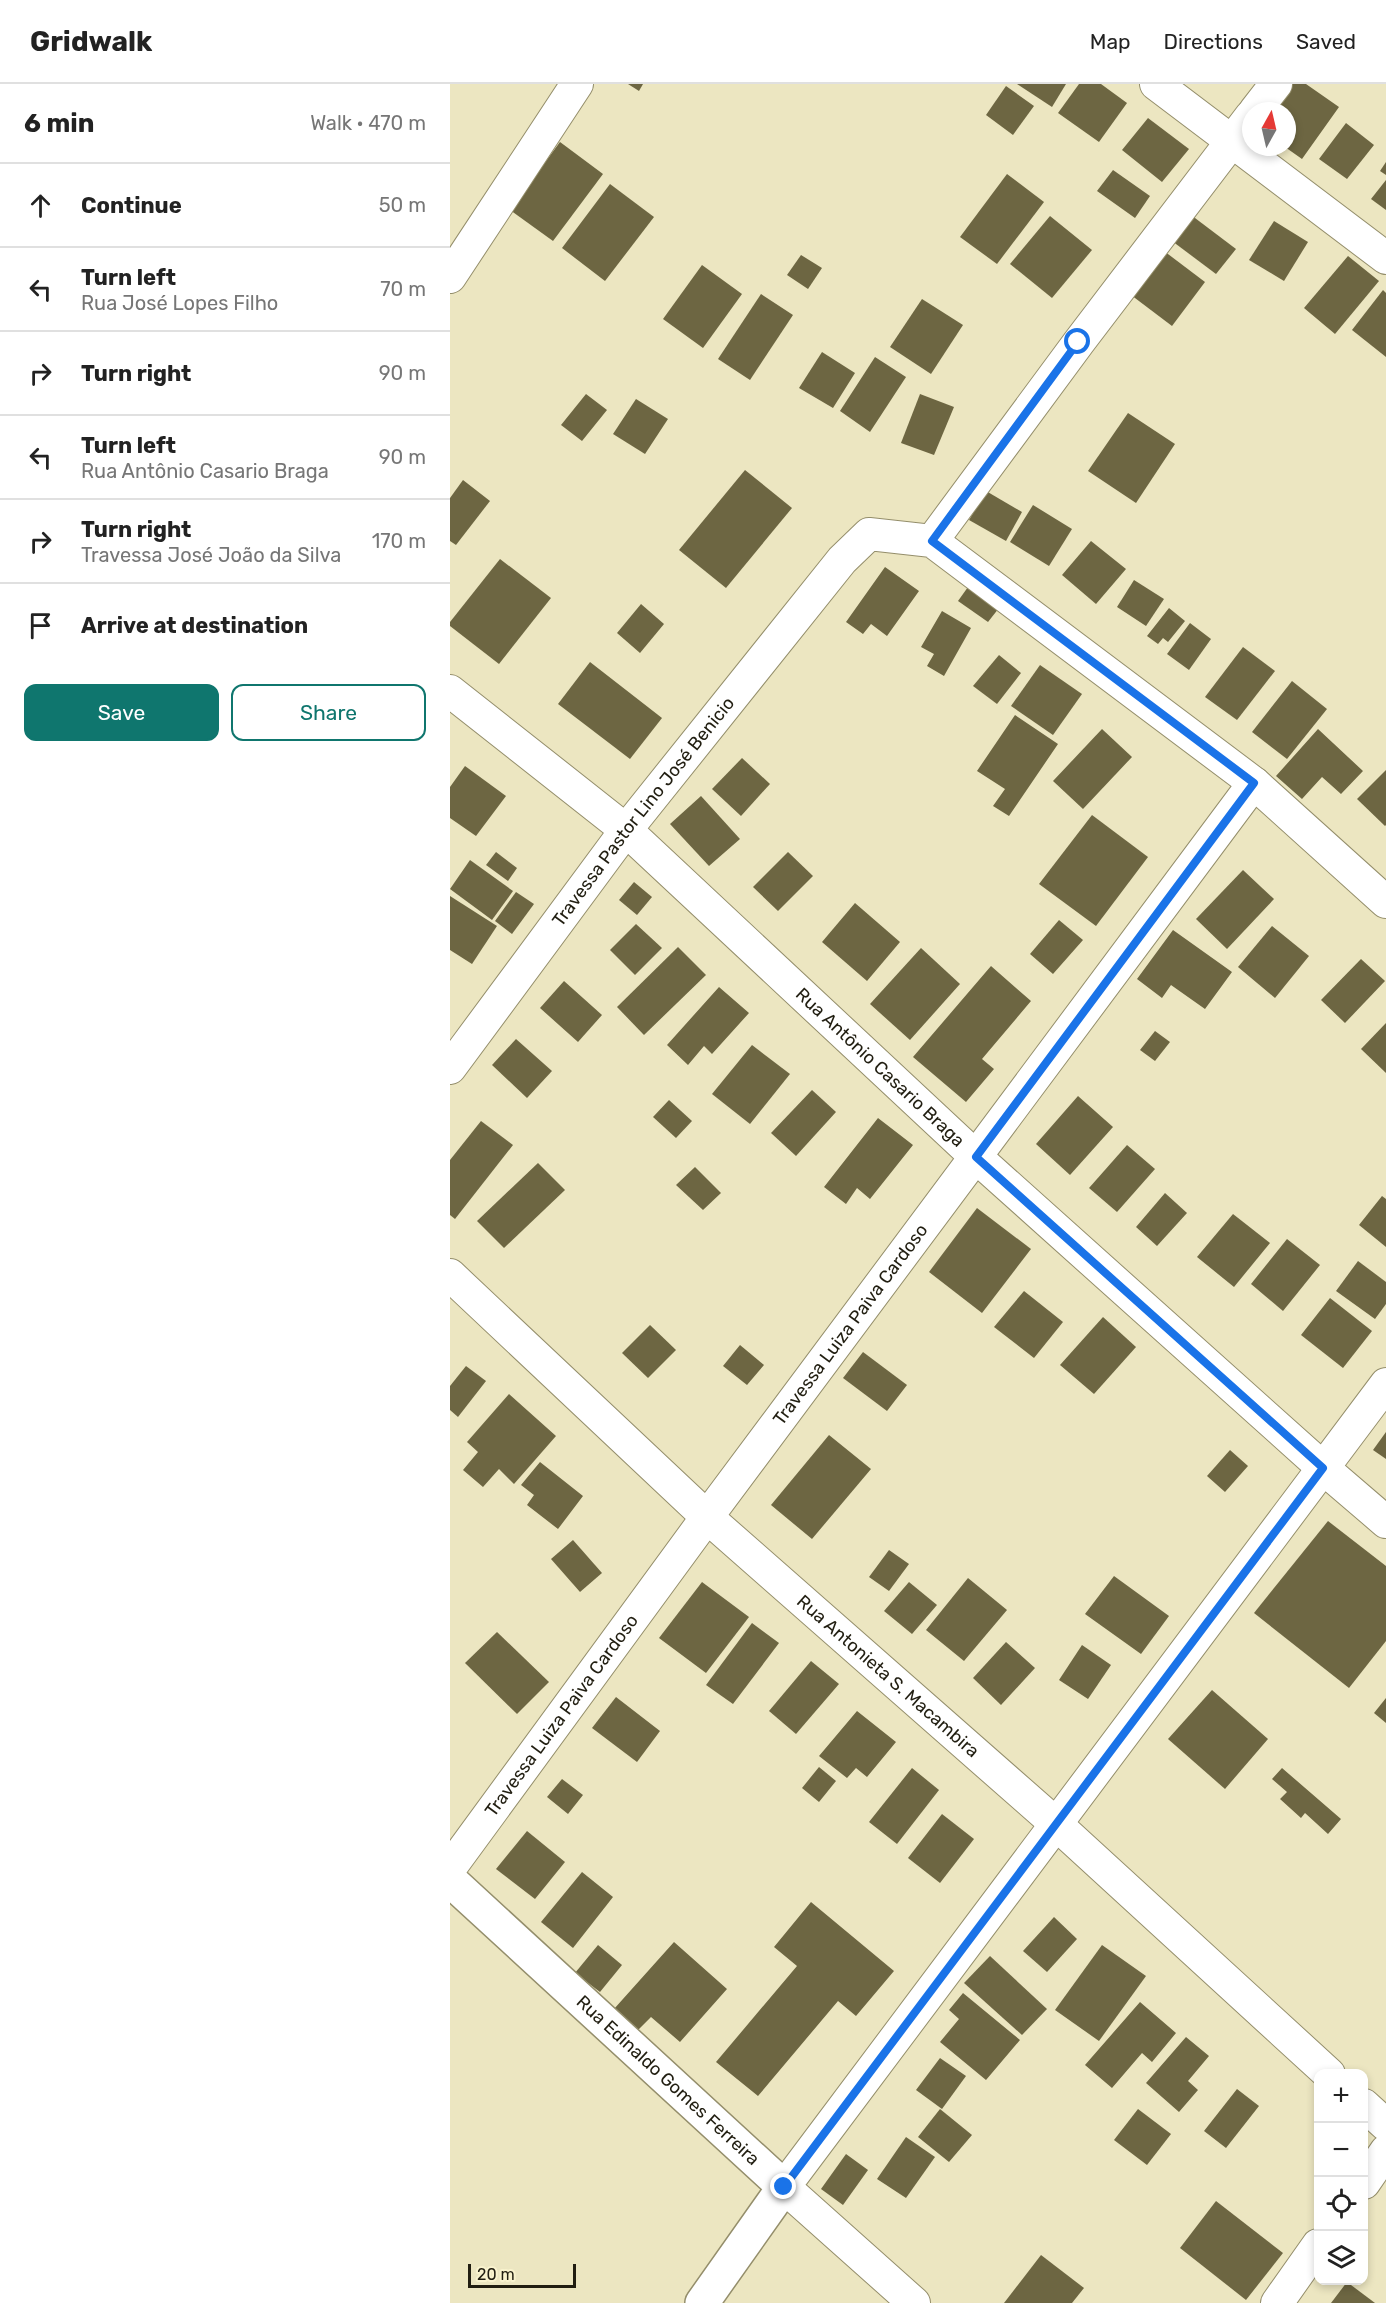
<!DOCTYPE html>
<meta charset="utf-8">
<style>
:root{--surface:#fff;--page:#f2f2f2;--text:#222;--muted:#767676;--line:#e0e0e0;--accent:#0f766e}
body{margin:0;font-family:Rubik,sans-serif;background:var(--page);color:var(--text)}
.controls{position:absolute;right:18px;bottom:18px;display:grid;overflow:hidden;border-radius:12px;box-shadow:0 3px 9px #0003}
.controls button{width:54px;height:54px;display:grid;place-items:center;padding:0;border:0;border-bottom:2px solid var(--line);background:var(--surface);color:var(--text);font:30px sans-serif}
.compass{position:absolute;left:792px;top:18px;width:54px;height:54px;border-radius:50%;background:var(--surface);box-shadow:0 3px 9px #0003;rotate:8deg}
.scale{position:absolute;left:18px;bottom:15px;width:108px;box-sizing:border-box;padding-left:6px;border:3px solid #211e11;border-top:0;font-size:16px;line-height:21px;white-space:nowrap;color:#211e11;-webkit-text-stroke:4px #f9f3ce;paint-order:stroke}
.stop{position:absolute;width:18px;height:18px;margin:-14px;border:4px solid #1a73e8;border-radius:50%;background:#fff}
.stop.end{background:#1a73e8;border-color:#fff;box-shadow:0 2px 6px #0008}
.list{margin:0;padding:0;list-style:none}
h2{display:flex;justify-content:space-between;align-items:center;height:78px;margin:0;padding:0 24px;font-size:26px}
h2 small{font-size:20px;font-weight:400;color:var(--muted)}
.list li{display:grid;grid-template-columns:39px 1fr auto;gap:18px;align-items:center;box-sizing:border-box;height:84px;padding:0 24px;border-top:2px solid var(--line)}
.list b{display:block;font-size:22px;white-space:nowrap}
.list p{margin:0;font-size:20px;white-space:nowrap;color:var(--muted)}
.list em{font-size:20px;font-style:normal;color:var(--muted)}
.actions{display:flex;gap:12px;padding:18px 24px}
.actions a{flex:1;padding:14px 0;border:2px solid var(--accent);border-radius:12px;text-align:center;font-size:21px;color:var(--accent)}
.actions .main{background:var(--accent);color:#fff}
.icon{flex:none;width:33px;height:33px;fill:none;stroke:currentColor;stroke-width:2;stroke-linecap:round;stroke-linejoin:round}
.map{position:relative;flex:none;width:936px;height:2219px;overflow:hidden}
header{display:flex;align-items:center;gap:36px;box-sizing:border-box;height:84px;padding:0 30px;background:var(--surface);border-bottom:2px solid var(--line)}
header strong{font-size:28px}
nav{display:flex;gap:33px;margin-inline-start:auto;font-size:21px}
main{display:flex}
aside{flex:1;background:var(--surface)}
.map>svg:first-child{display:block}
</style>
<header>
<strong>Gridwalk</strong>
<nav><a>Map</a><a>Directions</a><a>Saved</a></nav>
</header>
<main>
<aside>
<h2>6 min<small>Walk · 470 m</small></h2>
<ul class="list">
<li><svg class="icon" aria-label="ahead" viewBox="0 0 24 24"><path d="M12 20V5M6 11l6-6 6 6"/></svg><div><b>Continue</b></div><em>50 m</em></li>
<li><svg class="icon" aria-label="left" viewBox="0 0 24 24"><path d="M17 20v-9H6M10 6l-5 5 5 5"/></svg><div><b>Turn left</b><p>Rua José Lopes Filho</p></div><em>70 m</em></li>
<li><svg class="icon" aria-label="right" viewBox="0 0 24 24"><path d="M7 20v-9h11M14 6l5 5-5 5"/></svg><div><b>Turn right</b></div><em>90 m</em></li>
<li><svg class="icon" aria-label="left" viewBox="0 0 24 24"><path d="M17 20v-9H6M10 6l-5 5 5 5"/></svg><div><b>Turn left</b><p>Rua Antônio Casario Braga</p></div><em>90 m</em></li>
<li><svg class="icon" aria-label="right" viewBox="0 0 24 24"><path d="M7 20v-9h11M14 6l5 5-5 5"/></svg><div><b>Turn right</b><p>Travessa José João da Silva</p></div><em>170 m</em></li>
<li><svg class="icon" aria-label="arrive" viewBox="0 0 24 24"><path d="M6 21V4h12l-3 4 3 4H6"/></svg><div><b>Arrive at destination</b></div></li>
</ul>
<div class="actions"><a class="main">Save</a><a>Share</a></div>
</aside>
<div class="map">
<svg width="936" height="2219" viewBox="0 0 936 2219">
<rect width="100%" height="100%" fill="#ece6c1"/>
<g fill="#6d6642">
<path d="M178,0H193L189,7Z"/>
<path d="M567,0H616L602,23Z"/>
<path d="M629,0H651L677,19L649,58L608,29Z"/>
<path d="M838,0H856L889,23L852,75L835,63H837V27H819Z"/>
<path d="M556,2L584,22L563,51L536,31Z"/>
<path d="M698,34L739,65L712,98L672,66Z"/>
<path d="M896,39L924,61L897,95L869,75Z"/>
<path d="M110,58L153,90L103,157L60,126Z"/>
<path d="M936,78V91L930,87Z"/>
<path d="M663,86L700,112L685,134L647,107Z"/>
<path d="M557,90L594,118L547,180L510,153Z"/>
<path d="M936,96V126L921,115Z"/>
<path d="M160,100L204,133L155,197L112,164Z"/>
<path d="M741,131L786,165L766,190L722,157Z"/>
<path d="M600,132L642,166L602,214L560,180Z"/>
<path d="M824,137L858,158L834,197L799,176Z"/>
<path d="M714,167L755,198L722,242L681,211Z"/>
<path d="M351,171L372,184L358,205L337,191Z"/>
<path d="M898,172L929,197L885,250L854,224Z"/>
<path d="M252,181L292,210L253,264L213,235Z"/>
<path d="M933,206L936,209V273L902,246Z"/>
<path d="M311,210L343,231L300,296L268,275Z"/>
<path d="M472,215L513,241L481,290L440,263Z"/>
<path d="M372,268L405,289L383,324L349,304Z"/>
<path d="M425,273L456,293L420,348L390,327Z"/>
<path d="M136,310L157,326L132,357L111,341Z"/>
<path d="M470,310L504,323L484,371L451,359Z"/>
<path d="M186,315L218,335L195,370L163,350Z"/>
<path d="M678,329L725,360L686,419L638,387Z"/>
<path d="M295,386L342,424L276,504L229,466Z"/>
<path d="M13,396L40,417L6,461L0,457V414Z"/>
<path d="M536,407L572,428L556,457L519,436Z"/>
<path d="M583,421L622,445L599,482L560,458Z"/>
<path d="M641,457L676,485L646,520L612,491Z"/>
<path d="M50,475L101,514L49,580L0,542V538Z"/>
<path d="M435,483L469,507L437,552L421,540L413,550L396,538Z"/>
<path d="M684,496L714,515L696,542L667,523Z"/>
<path d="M518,503L549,524L538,538L508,517Z"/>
<path d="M191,520L214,540L190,569L167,549Z"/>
<path d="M719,524L735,537L718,558L713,554L708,560L697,552Z"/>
<path d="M492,527L521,544L494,592L477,582L484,570L471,563Z"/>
<path d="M740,539L761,555L739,586L717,570Z"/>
<path d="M793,563L825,587L787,636L755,613Z"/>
<path d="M549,571L571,589L547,620L523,602Z"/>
<path d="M140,578L212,634L180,675L108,620Z"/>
<path d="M590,581L632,610L603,651L561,622Z"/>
<path d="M842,597L877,625L837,675L802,648Z"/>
<path d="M565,631L608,660L559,732L543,722L555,705L527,687Z"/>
<path d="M652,645L682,673L633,725L603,697Z"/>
<path d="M868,645L913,687L891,710L872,693L852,715L826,692Z"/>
<path d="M292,674L320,700L291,732L262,705Z"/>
<path d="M15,682L56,712L26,752L0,734V703Z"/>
<path d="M936,686V741L935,742L907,715Z"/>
<path d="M251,712L290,755L259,782L220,740Z"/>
<path d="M642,731L698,773L646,842L589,800Z"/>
<path d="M46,768L67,784L58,797L36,781Z"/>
<path d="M338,768L363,792L328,827L303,803Z"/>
<path d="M20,776L63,807L42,836L0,805Z"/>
<path d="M793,786L824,815L777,865L746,835Z"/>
<path d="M184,798L202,813L187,831L169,816Z"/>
<path d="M66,808L84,820L62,850L45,837Z"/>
<path d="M0,812L47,842L22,880L0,866Z"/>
<path d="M405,819L450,858L417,897L372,858Z"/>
<path d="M609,836L633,856L603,890L580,870Z"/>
<path d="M186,840L212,864L185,891L160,866Z"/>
<path d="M822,842L859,872L825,914L788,883Z"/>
<path d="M723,846L782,888L755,925L721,901L712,914L687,895Z"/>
<path d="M228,863L256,891L194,951L167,923Z"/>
<path d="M471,864L510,900L460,956L420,920Z"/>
<path d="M911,875L935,897L895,939L871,916Z"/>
<path d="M541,882L581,917L532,975L544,985L516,1018L463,973Z"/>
<path d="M114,897L152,931L128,958L90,924Z"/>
<path d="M269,903L299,929L262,970L254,962L238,981L217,961Z"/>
<path d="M936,939V989L911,965Z"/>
<path d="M705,947L720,958L705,977L690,966Z"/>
<path d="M66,955L102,987L77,1014L42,981Z"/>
<path d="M302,961L340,990L300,1040L262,1010Z"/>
<path d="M362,1006L386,1028L346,1072L321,1049Z"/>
<path d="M628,1012L663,1043L620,1091L586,1060Z"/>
<path d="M219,1016L242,1037L226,1054L203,1033Z"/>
<path d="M428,1034L463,1061L420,1115L407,1104L396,1120L374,1103Z"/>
<path d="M31,1037L63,1061L5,1135L0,1131V1076Z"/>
<path d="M677,1061L705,1085L667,1128L639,1104Z"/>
<path d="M88,1079L115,1106L54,1164L27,1137Z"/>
<path d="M245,1083L271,1109L253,1126L226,1101Z"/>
<path d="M715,1109L737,1129L707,1162L686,1143Z"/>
<path d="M932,1112L936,1115V1163L909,1141Z"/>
<path d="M527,1124L581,1165L532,1229L479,1188Z"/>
<path d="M783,1130L820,1159L784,1203L747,1173Z"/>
<path d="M837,1155L870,1181L833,1227L801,1200Z"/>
<path d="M908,1177L936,1198V1220L925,1235L886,1207Z"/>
<path d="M574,1207L613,1238L584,1274L544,1243Z"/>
<path d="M880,1214L922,1247L893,1284L851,1251Z"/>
<path d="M653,1233L686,1263L644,1310L610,1281Z"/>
<path d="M200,1241L226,1266L198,1294L172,1269Z"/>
<path d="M290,1261L314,1281L297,1301L273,1282Z"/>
<path d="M413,1268L457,1301L437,1327L393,1294Z"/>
<path d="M16,1282L36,1297L8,1333L0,1326V1302Z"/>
<path d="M59,1310L106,1352L64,1400L49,1385L33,1403L13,1386L28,1368L17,1358Z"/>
<path d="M936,1348V1375L923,1366Z"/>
<path d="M379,1351L421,1385L362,1455L321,1421Z"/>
<path d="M780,1366L798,1382L775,1408L757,1392Z"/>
<path d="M90,1378L133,1412L108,1445L77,1421L84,1411L71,1401Z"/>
<path d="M878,1437L936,1482V1557L899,1604L804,1529Z"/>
<path d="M123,1456L152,1489L130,1508L101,1475Z"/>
<path d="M439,1466L459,1480L439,1507L419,1493Z"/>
<path d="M664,1492L719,1532L691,1570L635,1530Z"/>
<path d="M518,1494L557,1526L514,1577L476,1546Z"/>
<path d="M252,1498L299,1533L256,1589L209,1554Z"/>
<path d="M459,1498L487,1521L462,1550L434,1527Z"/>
<path d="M302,1539L329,1559L283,1620L256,1601Z"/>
<path d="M47,1548L99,1598L67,1630L15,1579Z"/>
<path d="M556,1558L585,1584L551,1621L523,1594Z"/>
<path d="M632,1561L661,1581L638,1615L609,1596Z"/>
<path d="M361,1577L389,1600L346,1650L319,1627Z"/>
<path d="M762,1606L818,1655L775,1705L718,1655Z"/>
<path d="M166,1613L210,1647L187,1678L142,1644Z"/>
<path d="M936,1614V1639L924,1629Z"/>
<path d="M407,1627L446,1658L417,1693L406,1684L397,1694L369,1672Z"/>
<path d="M369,1683L386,1697L369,1718L352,1704Z"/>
<path d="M462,1684L489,1706L447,1760L419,1738Z"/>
<path d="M832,1684L891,1735L878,1750L855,1729L851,1734L830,1715L837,1708L822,1695Z"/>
<path d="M112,1695L133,1711L118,1730L97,1713Z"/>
<path d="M492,1730L524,1755L490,1799L458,1774Z"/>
<path d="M77,1747L115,1778L85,1815L46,1785Z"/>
<path d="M132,1788L163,1813L123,1864L91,1838Z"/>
<path d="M361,1818L444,1887L406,1932L388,1917L308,2012L266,1978L347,1882L324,1863Z"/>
<path d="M604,1833L627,1855L597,1888L573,1867Z"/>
<path d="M224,1858L277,1905L230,1958L201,1933L188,1946L164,1925Z"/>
<path d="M148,1861L172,1881L150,1908L125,1889Z"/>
<path d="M652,1861L696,1892L649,1957L605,1926Z"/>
<path d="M540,1872L597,1925L572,1951L514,1899Z"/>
<path d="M513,1909L570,1956L536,1996L490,1958L509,1935L499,1926Z"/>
<path d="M690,1918L726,1949L702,1978L692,1969L662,2004L635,1981Z"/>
<path d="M736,1953L759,1972L738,1997L748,2006L729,2028L696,1999Z"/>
<path d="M490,1974L516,1992L492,2025L466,2006Z"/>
<path d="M787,2005L809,2022L776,2064L754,2047Z"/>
<path d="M490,2025L522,2051L499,2078L468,2053Z"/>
<path d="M688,2025L721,2050L697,2081L664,2056Z"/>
<path d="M456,2053L485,2073L456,2114L427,2095Z"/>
<path d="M396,2070L418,2086L393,2121L371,2105Z"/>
<path d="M766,2117L833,2169L796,2216L730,2164Z"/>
<path d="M591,2171L634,2204L622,2219H554Z"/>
<path d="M897,2198L925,2219H881Z"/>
</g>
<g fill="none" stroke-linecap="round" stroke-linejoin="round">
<defs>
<g id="street">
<path d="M706,0L936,174"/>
<path d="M805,27L826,0"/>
<path d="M0,193L127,0"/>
<path d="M482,457L629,258L801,32"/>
<path id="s1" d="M0,607L176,746L526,1073L873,1384L936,1438"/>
<path id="s2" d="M0,984L176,746L392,476L419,450L482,457L804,699L936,818"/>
<path id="s3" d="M0,1191L257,1433L605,1739L879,1990"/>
<path id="s4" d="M0,1784L257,1433L804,699"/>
<path d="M914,2021L936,2041"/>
<path d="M914,2099L936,2067"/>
<path d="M464,2219L334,2103L936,1300"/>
<path d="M827,2219L868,2161"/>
</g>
<g id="secondary">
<path id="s5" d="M0,1796L334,2103L252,2219"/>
</g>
</defs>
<use href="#street" stroke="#948e6b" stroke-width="34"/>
<use href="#secondary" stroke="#948e6b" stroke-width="36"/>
<use href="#street" stroke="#fff" stroke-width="32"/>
<use href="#secondary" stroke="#fff" stroke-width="33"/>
</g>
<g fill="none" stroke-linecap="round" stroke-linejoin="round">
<path stroke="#1a73e8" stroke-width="8" d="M334,2103L873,1384L526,1073L804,699L482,457L628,258"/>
</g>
<g text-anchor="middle" stroke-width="6" stroke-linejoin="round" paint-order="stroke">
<g font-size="18" fill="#211e11" stroke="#f9f3ce">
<text dy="6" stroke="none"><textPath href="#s2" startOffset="321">Travessa Pastor Lino José Benicio</textPath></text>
<text dy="6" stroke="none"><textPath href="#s1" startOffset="572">Rua Antônio Casario Braga</textPath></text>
<text dy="6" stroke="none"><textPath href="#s4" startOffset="675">Travessa Luiza Paiva Cardoso</textPath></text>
<text dy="6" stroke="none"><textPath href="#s3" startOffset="594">Rua Antonieta S. Macambira</textPath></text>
<text dy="6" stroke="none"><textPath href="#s4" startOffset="189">Travessa Luiza Paiva Cardoso</textPath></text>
<text dy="6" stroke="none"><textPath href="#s5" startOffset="296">Rua Edinaldo Gomes Ferreira</textPath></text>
</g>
</g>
</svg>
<div class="controls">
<button>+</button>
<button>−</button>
<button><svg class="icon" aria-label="locate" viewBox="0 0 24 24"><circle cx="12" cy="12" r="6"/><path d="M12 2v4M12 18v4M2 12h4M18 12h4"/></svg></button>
<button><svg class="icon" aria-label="layers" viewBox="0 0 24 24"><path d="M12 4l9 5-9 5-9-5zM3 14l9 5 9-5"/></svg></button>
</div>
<svg class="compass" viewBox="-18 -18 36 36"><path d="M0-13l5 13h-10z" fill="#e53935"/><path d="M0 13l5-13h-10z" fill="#767676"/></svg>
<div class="scale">20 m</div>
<div class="stop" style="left:628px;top:258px"></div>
<div class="stop end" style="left:334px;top:2103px"></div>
</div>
</main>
